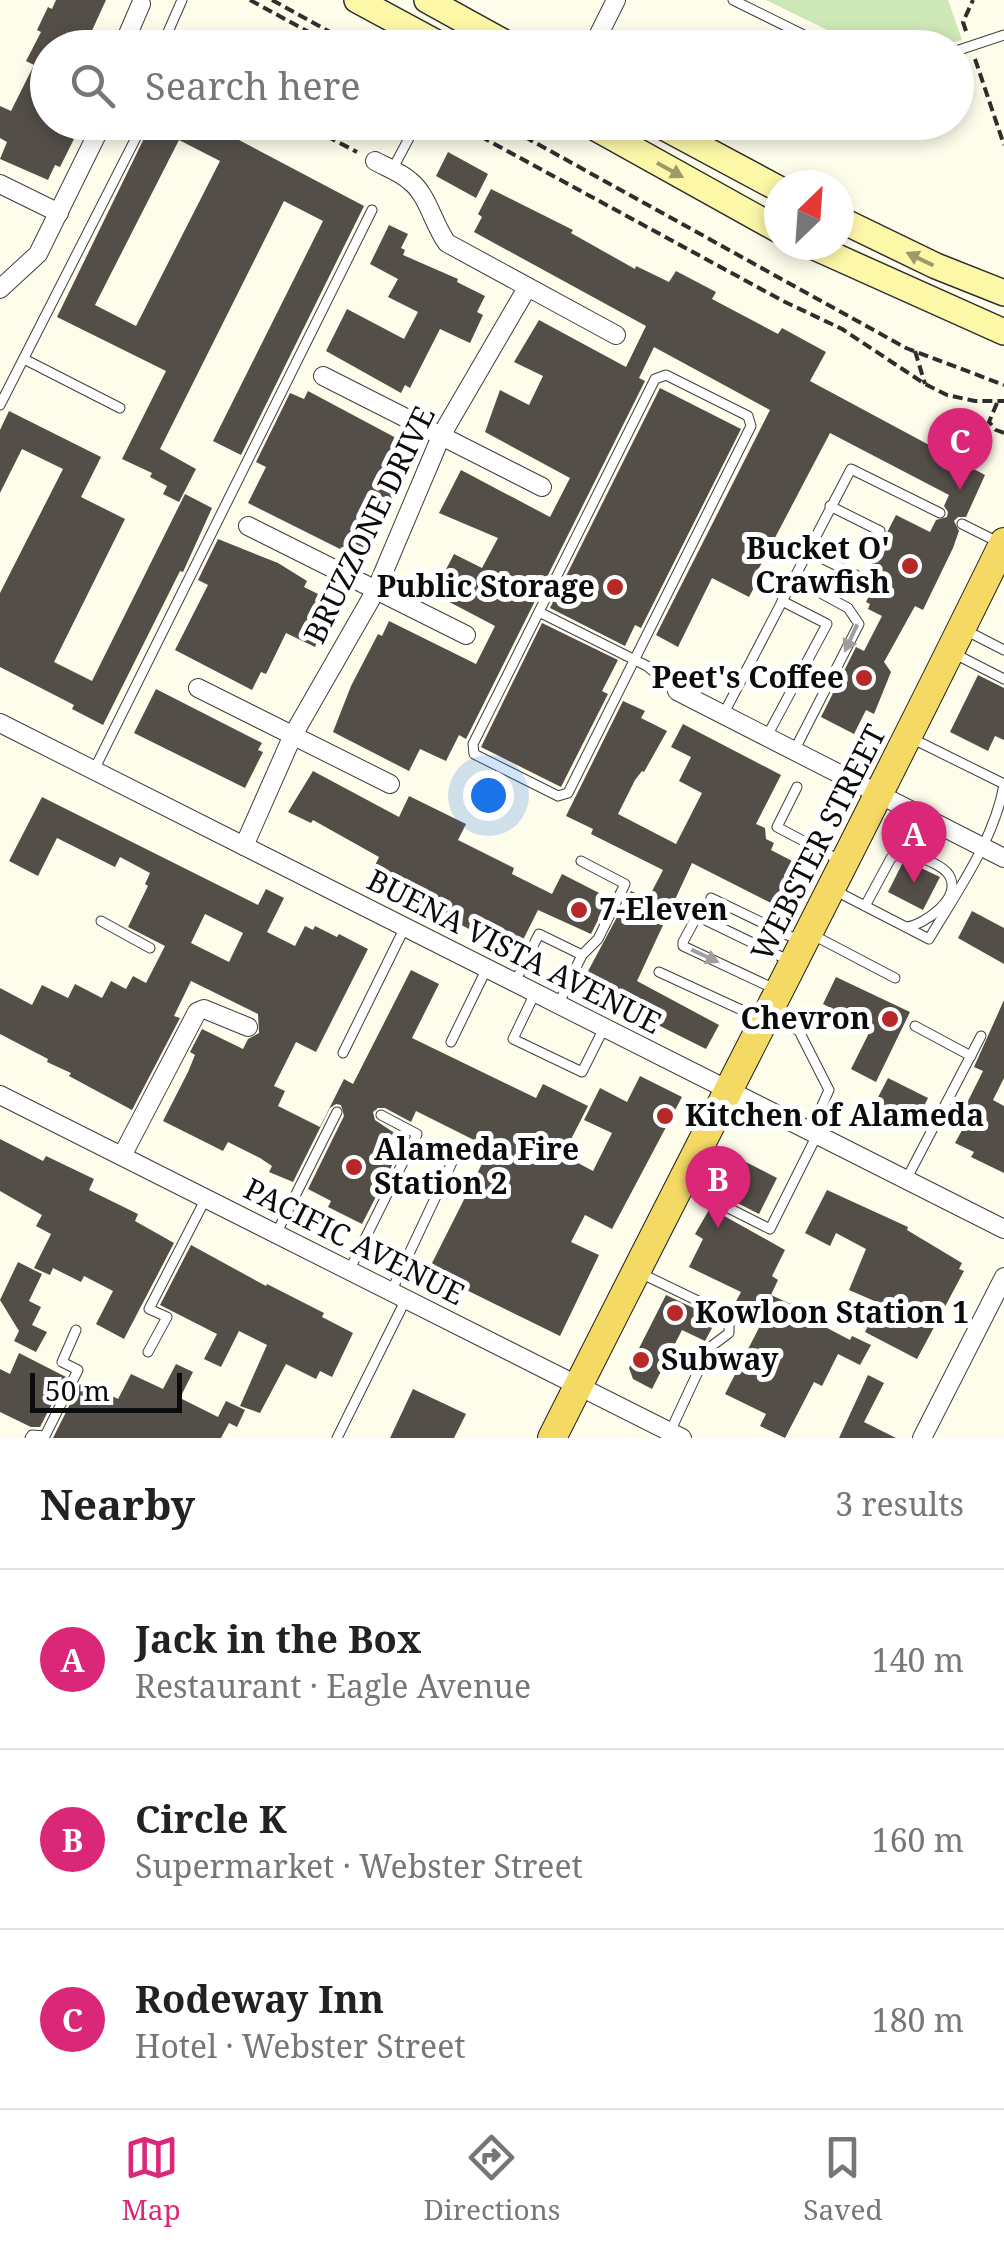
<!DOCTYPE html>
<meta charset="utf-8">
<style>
:root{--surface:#fff;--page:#f6f6f6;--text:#222;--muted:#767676;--line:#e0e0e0;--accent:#db2777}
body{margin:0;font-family:"Noto Serif",serif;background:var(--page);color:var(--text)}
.compass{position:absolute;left:764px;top:170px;width:90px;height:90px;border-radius:50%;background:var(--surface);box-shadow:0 5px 15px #0003;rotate:25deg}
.scale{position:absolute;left:30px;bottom:25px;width:152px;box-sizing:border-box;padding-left:10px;border:5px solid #0c0c0c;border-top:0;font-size:28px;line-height:35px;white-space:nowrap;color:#0c0c0c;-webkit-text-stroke:8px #fff;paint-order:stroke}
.you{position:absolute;left:488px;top:795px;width:35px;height:35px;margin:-25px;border:8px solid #fff;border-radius:50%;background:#1a73e8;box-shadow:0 0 0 15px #1a73e833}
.badge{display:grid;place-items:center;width:65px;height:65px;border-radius:50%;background:var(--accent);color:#fff;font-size:32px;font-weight:700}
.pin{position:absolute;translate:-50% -82px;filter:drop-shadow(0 2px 5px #0008)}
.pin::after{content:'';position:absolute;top:52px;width:35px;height:30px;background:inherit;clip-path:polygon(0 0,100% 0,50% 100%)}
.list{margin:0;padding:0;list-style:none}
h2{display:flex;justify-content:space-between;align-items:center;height:130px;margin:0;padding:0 40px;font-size:42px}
h2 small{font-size:32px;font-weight:400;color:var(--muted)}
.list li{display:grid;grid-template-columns:65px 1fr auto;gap:30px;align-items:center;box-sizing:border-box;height:180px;padding:0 40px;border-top:2px solid var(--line)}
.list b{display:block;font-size:38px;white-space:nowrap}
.list p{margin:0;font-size:32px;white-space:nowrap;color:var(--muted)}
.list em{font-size:32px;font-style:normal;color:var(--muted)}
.icon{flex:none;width:55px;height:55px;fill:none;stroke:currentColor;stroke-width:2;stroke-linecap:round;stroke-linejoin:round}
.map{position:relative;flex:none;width:1004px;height:1438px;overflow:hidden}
.search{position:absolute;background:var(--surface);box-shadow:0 5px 15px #0003;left:30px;right:30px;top:30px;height:110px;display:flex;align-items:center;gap:25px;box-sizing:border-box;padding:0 35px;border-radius:55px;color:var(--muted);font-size:38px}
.sheet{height:670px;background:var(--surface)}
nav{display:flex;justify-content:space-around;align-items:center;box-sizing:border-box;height:140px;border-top:2px solid var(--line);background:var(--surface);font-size:28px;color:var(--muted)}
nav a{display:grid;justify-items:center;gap:5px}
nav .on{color:var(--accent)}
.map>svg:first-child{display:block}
</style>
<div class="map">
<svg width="1004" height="1438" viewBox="0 0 1004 1438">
<rect width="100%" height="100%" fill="#fefceb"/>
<path fill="#cde7b6" d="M766,0H948L962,40L938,47H862Z"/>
<g fill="#544e49" fill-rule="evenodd">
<path d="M56,0H106L84,48H48V126L74,139L60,167L55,165L48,180L0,159L7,142L0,138V106L11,111L34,65L26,61L41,32L37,30L48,7L52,9Z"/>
<path d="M152,122H205L364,206L241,455L213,441L323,221L284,201L160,449L196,469L179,502L163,494L167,486L150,477L152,473L122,459L166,371L57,317ZM179,140L220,161L136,326L95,305Z"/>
<path d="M448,152L488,174L476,198L436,176Z"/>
<path d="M491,189L573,230L571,233L635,269L636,266L669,282L676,271L716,292L712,299L778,334L782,328L826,352L810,381L985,475L966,517H958L954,521L959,531L953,548L923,610L915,606L884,662L891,672L874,714L866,710L854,734L821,717L856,647L864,651L882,616L868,609L870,604L866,602L881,572L870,566L896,515L930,532L936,520L947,517L948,512L944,506L949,495L830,433L757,572L761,574L749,597L712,578L678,647L656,635L770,410L654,347L639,378L645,381L466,739L459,735L446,761L420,749L409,771L333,732L351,686L378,634L382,636L389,621L476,664L495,626L438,596L445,581L441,579L454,554L482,568L498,538L439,513L461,470L550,517L570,478L485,432L500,390L529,405L543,376L514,362L539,320L626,367L646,326L474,232L482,217L478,214Z"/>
<path d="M389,225L408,234L401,248L405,250L403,255L458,279L457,282L485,296L477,312L483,315L470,343L440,329L410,388L405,385L401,393L326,351L347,309L404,339L418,312L388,297L398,279L370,264Z"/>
<path d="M660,388L741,429L641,628L635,625L625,646L550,608Z"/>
<path d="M308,391L413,447L407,458L411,461L396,492L364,551L359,549L356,557L248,503L266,467L256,462L290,393L304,399Z"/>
<path d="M9,411L101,457L81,497L125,519L54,662L92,681L185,494L212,508L183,572L180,571L103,725L72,709L74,705L0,667V593L63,469L22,449L0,493V430Z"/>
<path d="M218,539L278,563L307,581L304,587L334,602L315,647L286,633L266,674L261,672L252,690L175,650L208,585L198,580Z"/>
<path d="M542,623L618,660L602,691L608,694L561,787L481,747Z"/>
<path d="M978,675L1004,688V740L995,736L988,751L950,732Z"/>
<path d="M156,689L262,743L258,750L263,752L245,788L134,733Z"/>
<path d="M623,701L645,711L641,718L667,731L644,772L642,771L635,780L618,814L676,844L702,793L679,781L691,757L671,747L683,724L781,775L756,824L765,828L766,839L774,843L771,850L798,864L777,906L692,863L637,981L719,1025L706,1049L580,986L631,891L648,899L663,870L591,834L593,829L566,816Z"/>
<path d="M313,771L399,817L409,796L466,824L458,840L514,868L512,874L552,894L562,874L609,898L591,934L538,910L523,940L488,922L481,935L369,878L379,857L313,820L311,823L288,812Z"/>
<path d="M42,797L258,905L266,889L284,898L267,932L295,946L305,926L313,930L315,926L337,937L339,934L368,949L316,1052L296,1042L274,1086L285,1091L278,1106L320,1127L344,1079L353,1084L411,970L439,984L412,1038L536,1098L543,1084L588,1106L563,1155L593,1171L612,1133L584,1120L600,1088L627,1102L640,1076L682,1097L612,1229L585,1215L571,1242L599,1255L560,1336L428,1271L490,1148L416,1111L411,1122L385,1108H378L373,1112L375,1120L405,1140L362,1224L328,1207L331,1201L308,1189L344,1116L341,1105L336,1104L330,1108L293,1182L269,1172L272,1166L260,1158L228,1142L223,1151L163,1121L188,1072L195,1055L190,1052L202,1029L243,1049L248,1039L259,1033L258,1014L191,981L174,1016L180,1018L132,1110L69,1076L71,1073L47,1062L48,1059L0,1034V988L32,1005L42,985L68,998L75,984L102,998L111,981L126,989L133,976L146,983L165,946L128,927L148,886L145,884L150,873L120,857L115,867L57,838L38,876L9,861ZM205,914L243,933L229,962L191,943Z"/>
<path d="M904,860L940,877L923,910L888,892Z"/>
<path d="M972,911L1004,928V964L958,938Z"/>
<path d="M836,977L910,1012L876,1082L851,1069L871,1029L823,1004Z"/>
<path d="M1004,1000V1078L993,1100L1004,1106V1173L971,1157L974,1152L955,1143L967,1121L960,1117L983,1071L974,1067Z"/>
<path d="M888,1078L928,1098L913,1128L874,1105Z"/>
<path d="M0,1139L43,1161L46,1156L94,1179L89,1190L138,1214L135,1221L174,1243L124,1339L96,1324L113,1291L84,1276L81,1282L53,1268L50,1275L34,1268L51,1234L36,1226L42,1215L0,1191Z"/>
<path d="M736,1157L777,1178L759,1214L718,1193Z"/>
<path d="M827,1190L908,1227L907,1230L962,1263L959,1269L964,1271L917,1359L865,1332L879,1303L849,1290L866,1249L836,1233L830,1246L805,1233Z"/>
<path d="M710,1208L785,1250L772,1276L778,1280L771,1295L810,1313L808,1318L850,1340L852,1336L871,1345L860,1365L838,1354L822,1386L814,1382L785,1438L760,1426L766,1414L725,1394L763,1320L734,1305L741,1292L689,1267L703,1239L695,1234Z"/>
<path d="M191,1245L266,1286L267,1284L324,1313L322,1317L353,1333L332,1377L320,1371L316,1379L286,1364L260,1413L240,1406L267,1345L239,1331L221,1367L204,1359L217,1334L160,1305Z"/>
<path d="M18,1262L42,1274L29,1301L41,1307L32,1325L47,1332L36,1352L14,1341L19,1331L0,1300Z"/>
<path d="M666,1295L717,1319L705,1341L682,1330L652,1389L633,1379L629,1368Z"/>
<path d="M19,1353L66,1377L40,1427H31L0,1412V1369L10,1374Z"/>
<path d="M176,1364L193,1372L180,1398L218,1417L226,1401L245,1410L237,1427L229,1423L221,1438H53L80,1384L86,1387L88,1384L118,1399L131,1374L163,1389Z"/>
<path d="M868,1375L884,1383L864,1422L896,1438H839Z"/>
<path d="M413,1389L466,1414L454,1438H390Z"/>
</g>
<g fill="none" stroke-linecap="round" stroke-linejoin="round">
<defs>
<g id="lane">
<path d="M733,0L830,48"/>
<path d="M161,48L182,0"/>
<path d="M956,51L1004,35"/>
<path d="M392,170L416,125"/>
<path d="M24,359L120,408"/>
<path d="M666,375L748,416L751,426L568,793L558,796L474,754L473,744L655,379Z"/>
<path d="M0,405L144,122"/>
<path d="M830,506L880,531"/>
<path d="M962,524L1000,543"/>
<path d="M807,551L856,575"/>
<path d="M793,578L848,608L859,624L794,751"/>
<path d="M539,612L647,666L677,691"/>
<path d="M967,631L1004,650"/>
<path d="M953,653L1004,679"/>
<path d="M723,715L851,469L940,513"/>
<path d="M767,736L827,624L782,601"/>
<path d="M913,739L1004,784"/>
<path d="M94,770L372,210"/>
<path d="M797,787L777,827L843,862"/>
<path d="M581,861L625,884L598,939L582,955"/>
<path d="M832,889L929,939C958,890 994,840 1004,785"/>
<path d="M711,898L798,940"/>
<path d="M865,906L891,858L904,851C917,857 941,863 949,875C963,898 925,924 907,927"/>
<path d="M101,921L150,948"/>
<path d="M813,935L895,978"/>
<path d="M659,972L759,1018"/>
<path d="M515,982L539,934L582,955L558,1005"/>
<path d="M777,990L683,946V942L697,916L788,960"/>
<path d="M535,993L513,1039L582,1072L604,1028"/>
<path d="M773,1017L799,1031L829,1090L810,1132"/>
<path d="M915,1026L971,1056"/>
<path d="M451,1042L487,968"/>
<path d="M343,1053L405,927"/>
<path d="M906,1180L981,1036"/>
<path d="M683,1185L770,1229L817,1135"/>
<path d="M276,1234L337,1112"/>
<path d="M349,1271L417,1134L381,1115"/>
<path d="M638,1272L723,1313L729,1323V1333L709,1348L670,1432"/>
<path d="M391,1292L454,1158"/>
<path d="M148,1352L167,1317L149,1309L206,1198"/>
<path d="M30,1438L32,1435L45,1436L78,1370L62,1362L76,1330"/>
<path d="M337,1438L406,1299"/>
</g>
<g id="street">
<path d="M122,48L141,4"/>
<path d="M592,48L616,0"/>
<path d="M375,161C386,167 400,172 410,181C428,195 433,224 447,243L616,335"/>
<path d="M0,184L59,213"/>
<path d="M0,289L38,254L103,122"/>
<path d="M323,376L542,487"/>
<path d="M248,526L466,635"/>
<path d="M198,688L390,784"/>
<path d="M677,691L1004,858"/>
<path d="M0,723L1004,1229"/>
<path d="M244,846L293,735L376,590L442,434L527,288"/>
<path d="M0,1095L682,1438"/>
<path d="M122,1156L197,1012L204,1009L248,1027"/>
<path d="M922,1438L1004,1277"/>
</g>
<g id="secondary">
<path d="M357,0L446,48"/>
<path d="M427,0L514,48"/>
<path d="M585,122L779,230"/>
<path d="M654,122L779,189"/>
<path d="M839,219L936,266L1004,293"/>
<path d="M810,245L1004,332"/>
</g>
<path id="primary" d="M552,1438C702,1139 857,843 1004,542"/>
</defs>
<use href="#lane" stroke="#3f3f3f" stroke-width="11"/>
<use href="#street" stroke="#3f3f3f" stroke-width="20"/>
<use href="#secondary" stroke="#2e2e2e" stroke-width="28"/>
<use href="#primary" stroke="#1d1d1d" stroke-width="30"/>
<g stroke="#2e2e2e" stroke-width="4" stroke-dasharray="10 5" stroke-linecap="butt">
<path d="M250,0L338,48"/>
<path d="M272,0L359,48"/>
<path d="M966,31L963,22L973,0"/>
<path d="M975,59L1004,145"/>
<path d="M300,122L357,152"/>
<path d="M454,122L783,301L842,329L925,384L947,395L975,401H1004"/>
<path d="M498,122L906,348L1004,385"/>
<path d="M915,351L925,384"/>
<path d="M997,403L989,422L996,430L1004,433"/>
</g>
<use href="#lane" stroke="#fff" stroke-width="9"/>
<use href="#street" stroke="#fff" stroke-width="18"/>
<use href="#secondary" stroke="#fdf8a8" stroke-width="25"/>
<use href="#primary" stroke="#f4d965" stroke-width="28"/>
</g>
<defs><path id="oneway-solid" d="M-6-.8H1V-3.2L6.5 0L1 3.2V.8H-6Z" transform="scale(2.5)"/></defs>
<g fill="#9d9a6a">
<use href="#oneway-solid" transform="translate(670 170) rotate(29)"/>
<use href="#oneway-solid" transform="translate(920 259) rotate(-154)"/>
</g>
<g fill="#9e9e9e">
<use href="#oneway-solid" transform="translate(851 638) rotate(115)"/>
<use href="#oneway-solid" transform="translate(705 956) rotate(25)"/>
</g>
<g fill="#b72928" stroke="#fff" stroke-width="4">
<circle cx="910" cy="566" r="10"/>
<circle cx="615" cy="587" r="10"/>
<circle cx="864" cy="678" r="10"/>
<circle cx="579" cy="910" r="10"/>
<circle cx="890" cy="1019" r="10"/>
<circle cx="665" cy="1116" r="10"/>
<circle cx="354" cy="1167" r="10"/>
<circle cx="675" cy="1313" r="10"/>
<circle cx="641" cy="1360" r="10"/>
</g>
<g text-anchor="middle" stroke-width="10" stroke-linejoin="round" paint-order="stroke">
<g font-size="30" fill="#0c0c0c" stroke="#fff">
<text transform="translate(370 525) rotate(-64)" y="10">BRUZZONE DRIVE</text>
<text transform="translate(819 843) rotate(-63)" y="10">WEBSTER STREET</text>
<text transform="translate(514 952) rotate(27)" y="10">BUENA VISTA AVENUE</text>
<text transform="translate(354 1242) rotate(27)" y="10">PACIFIC AVENUE</text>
</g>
<g font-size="30" font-weight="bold" fill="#0c0c0c" stroke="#fff" text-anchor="start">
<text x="890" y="559" text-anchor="end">Bucket O'<tspan x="890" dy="34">Crawfish</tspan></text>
<text x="595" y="597" text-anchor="end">Public Storage</text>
<text x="844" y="688" text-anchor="end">Peet's Coffee</text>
<text x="599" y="920">7-Eleven</text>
<text x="870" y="1029" text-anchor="end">Chevron</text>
<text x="685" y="1126">Kitchen of Alameda</text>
<text x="374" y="1160">Alameda Fire<tspan x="374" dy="34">Station 2</tspan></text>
<text x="695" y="1323">Kowloon Station 1</text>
<text x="661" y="1370">Subway</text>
</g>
</g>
</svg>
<svg class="compass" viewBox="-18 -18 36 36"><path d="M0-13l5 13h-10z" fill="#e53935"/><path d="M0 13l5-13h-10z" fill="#767676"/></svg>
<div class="scale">50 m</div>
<div class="you"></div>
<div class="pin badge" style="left:914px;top:883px">A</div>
<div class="pin badge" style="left:718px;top:1228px">B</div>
<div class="pin badge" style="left:960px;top:490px">C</div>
<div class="search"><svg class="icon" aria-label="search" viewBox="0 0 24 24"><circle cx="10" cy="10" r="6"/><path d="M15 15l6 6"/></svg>Search here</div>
</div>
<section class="sheet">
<h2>Nearby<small>3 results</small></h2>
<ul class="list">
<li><span class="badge">A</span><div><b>Jack in the Box</b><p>Restaurant · Eagle Avenue</p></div><em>140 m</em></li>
<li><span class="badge">B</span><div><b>Circle K</b><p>Supermarket · Webster Street</p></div><em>160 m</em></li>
<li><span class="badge">C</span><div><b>Rodeway Inn</b><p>Hotel · Webster Street</p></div><em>180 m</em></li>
</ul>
</section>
<nav>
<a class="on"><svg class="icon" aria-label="map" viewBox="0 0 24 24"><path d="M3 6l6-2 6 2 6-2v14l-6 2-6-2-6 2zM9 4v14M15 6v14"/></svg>Map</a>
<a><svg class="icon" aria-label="directions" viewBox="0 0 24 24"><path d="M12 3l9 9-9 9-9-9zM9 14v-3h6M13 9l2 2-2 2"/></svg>Directions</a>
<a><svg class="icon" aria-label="saved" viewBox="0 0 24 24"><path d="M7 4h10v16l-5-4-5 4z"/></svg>Saved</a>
</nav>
